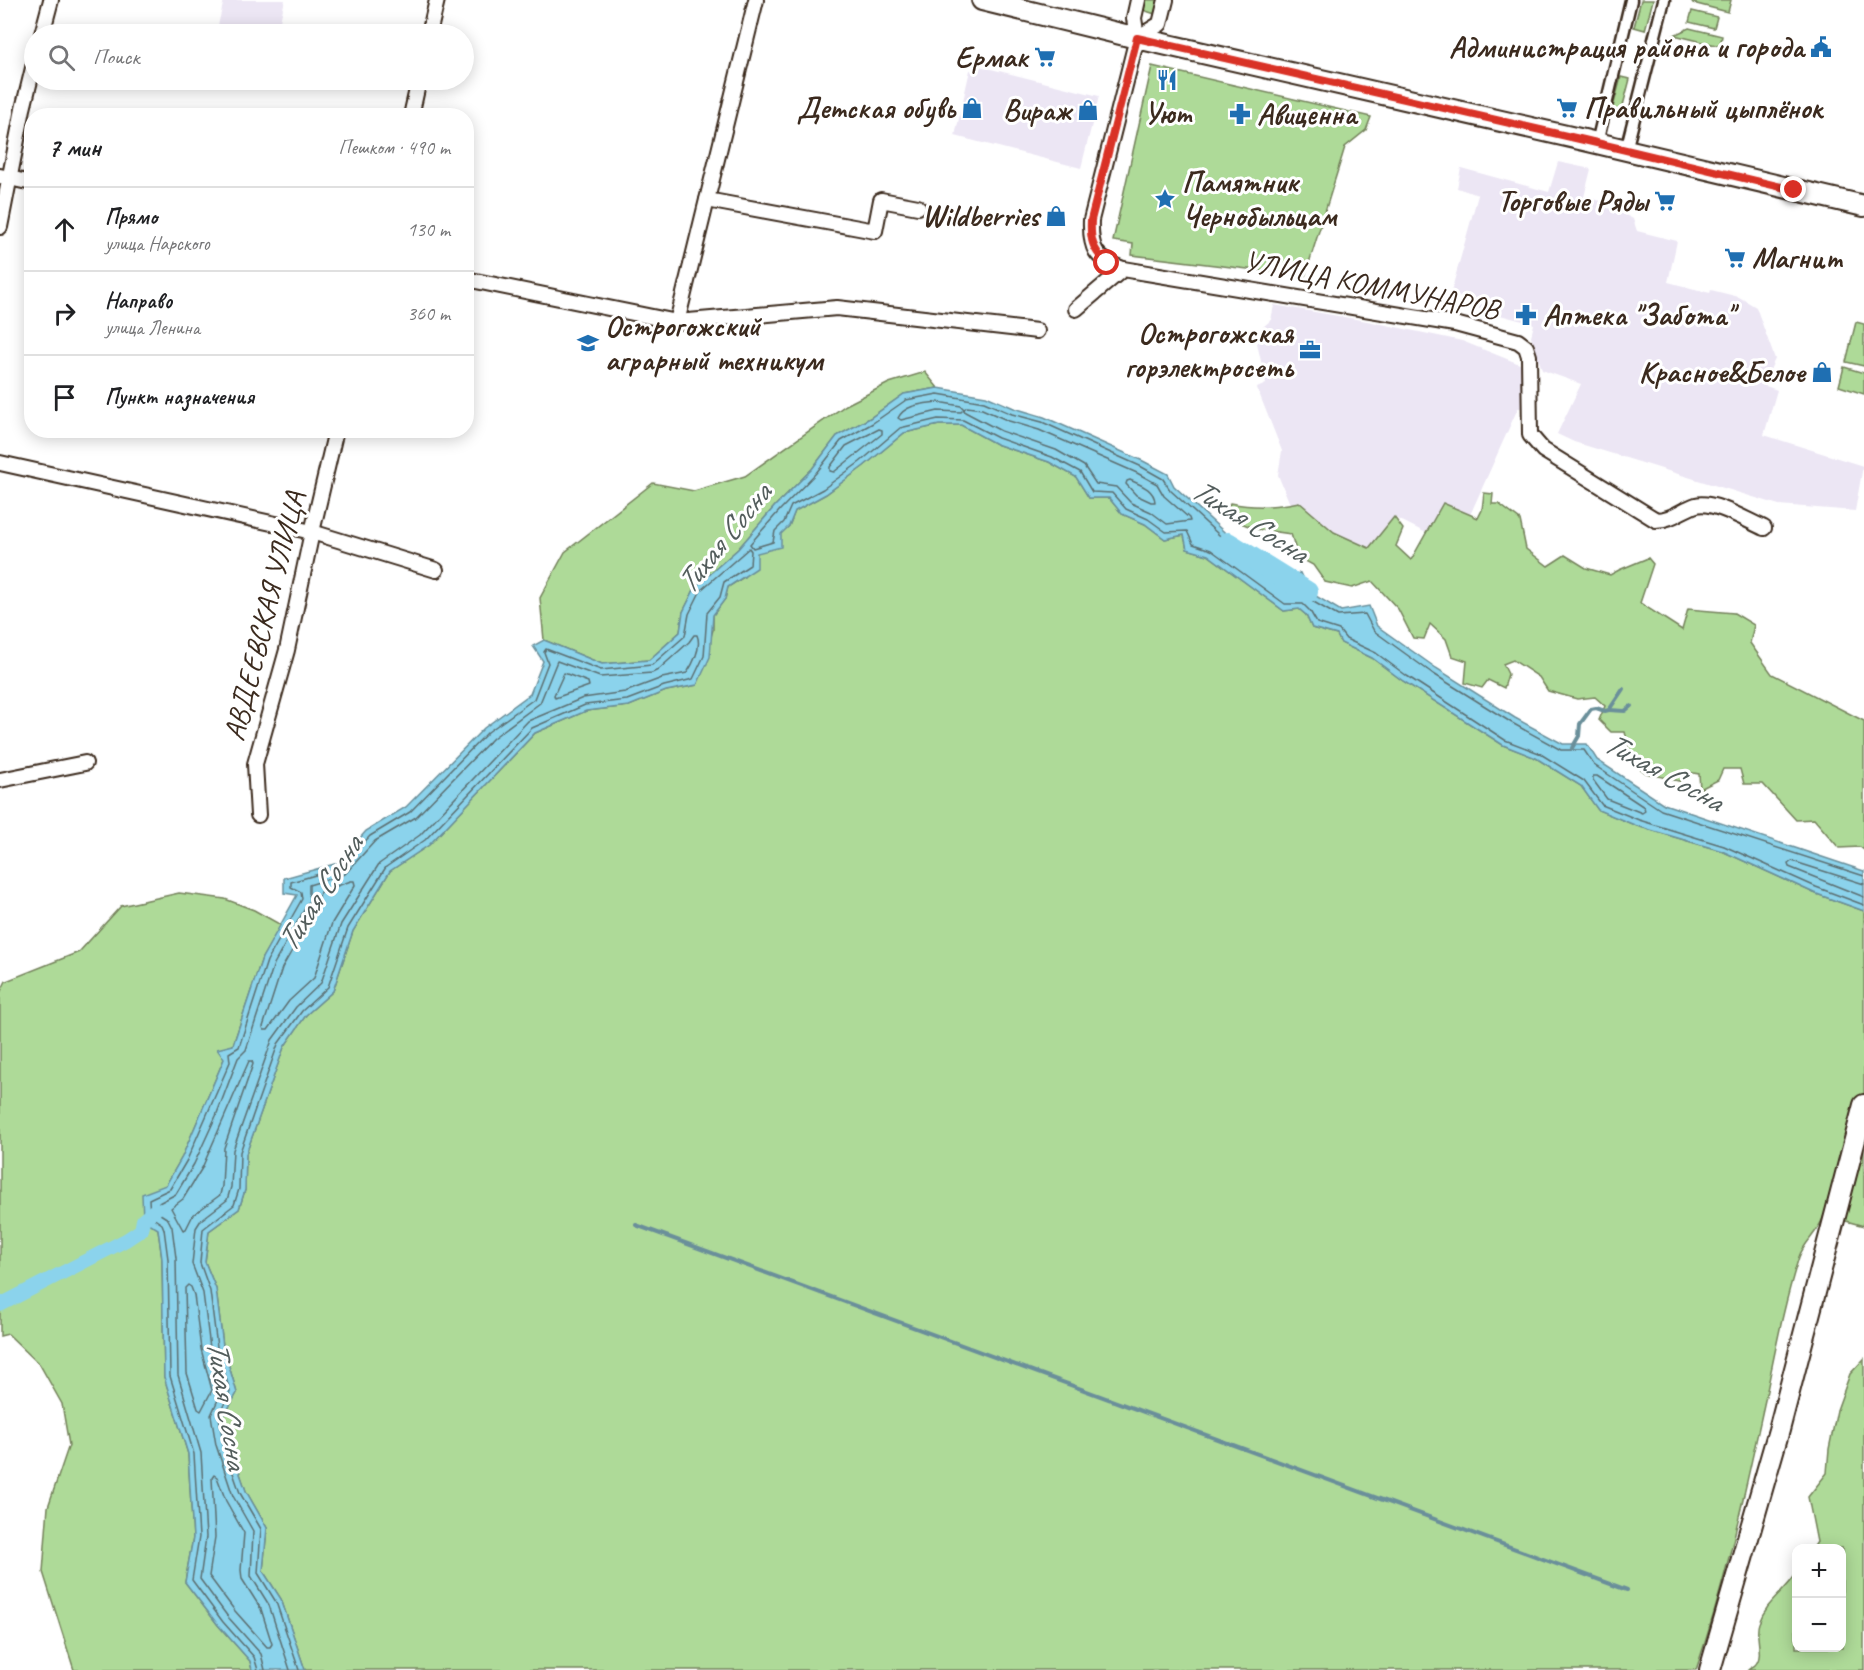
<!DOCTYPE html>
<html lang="ru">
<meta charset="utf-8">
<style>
:root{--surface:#fff;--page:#f6f6f6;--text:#202124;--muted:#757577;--line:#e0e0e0}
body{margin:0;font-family:Caveat,sans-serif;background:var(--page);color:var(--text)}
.controls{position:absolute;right:18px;bottom:18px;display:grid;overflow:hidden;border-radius:12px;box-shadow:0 3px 15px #0003}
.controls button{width:54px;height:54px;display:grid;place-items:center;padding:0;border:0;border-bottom:2px solid var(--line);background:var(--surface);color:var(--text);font:30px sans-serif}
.stop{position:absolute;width:18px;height:18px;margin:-14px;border:4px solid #d93025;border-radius:50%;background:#fff}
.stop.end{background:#d93025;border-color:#fff;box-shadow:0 2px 6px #0008}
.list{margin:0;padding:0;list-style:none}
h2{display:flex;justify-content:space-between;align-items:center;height:78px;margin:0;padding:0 24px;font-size:26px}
h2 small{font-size:20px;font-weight:400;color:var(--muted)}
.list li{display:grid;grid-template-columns:39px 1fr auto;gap:18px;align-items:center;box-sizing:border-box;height:84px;padding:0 24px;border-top:2px solid var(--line)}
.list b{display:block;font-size:22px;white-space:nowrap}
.list p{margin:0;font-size:20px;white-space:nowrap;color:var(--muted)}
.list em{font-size:20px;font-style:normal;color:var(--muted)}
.icon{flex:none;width:33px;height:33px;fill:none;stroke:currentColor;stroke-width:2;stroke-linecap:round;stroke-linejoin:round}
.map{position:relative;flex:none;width:1864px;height:1670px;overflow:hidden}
.search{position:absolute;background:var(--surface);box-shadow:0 3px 15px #0003;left:24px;top:24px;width:450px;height:66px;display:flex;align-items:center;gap:15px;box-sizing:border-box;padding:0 21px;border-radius:33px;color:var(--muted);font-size:22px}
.panel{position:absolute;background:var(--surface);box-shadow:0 3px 15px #0003;left:24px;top:108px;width:450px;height:330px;border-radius:24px}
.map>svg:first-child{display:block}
</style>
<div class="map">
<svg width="1864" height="1670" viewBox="0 0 1864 1670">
<rect width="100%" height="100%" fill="#fff"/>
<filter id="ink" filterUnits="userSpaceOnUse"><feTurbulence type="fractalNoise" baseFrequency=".0167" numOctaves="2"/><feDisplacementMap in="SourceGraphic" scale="12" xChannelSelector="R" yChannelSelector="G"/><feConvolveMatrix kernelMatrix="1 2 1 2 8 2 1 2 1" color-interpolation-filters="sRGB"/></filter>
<g filter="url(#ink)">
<g fill="#ece6f4">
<path d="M224,0H285L277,34H216Z"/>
<path d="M975,65L1099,96L1081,168L955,136L970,70L974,71Z"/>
<path d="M1558,162L1591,169L1584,197L1601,201L1600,206L1618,211L1633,219L1637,231L1677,241L1668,282L1710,293L1711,290L1739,297L1756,307L1775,359L1763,385L1777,390L1764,435L1863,466L1855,511L1779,505L1574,442L1557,434L1581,384L1542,370L1531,336L1534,324L1481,310L1451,292L1478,195L1457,188L1461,168L1549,192Z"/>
<path d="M1274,305L1367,321L1462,341L1522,365L1524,396L1526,397L1521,408H1518L1470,515L1443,503L1426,533L1394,517L1369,549L1334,532L1299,502L1290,504L1278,475L1282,451L1257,388L1266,384L1255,334L1271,320Z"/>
</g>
<g fill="#aeda98" stroke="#74825b" stroke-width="1.5">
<path d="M1145,0H1159L1155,14L1143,10Z"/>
<path d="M1641,0H1653L1645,30L1634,27Z"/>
<path d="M1691,0H1731L1728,12L1693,3Z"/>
<path d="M1692,11L1717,17L1714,28L1689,22Z"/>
<path d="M1689,28L1722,36L1720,46L1674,35Z"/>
<path d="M1152,66L1371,117L1366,130L1345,147L1305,276L1132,255L1133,244L1113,241Z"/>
<path d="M1621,77L1630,79L1621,113L1612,111Z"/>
<path d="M1856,322L1864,324V366L1846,362Z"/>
<path d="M1844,367L1864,373V394L1839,386Z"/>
<path d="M925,372L938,388L904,394L870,418L837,436L812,469L775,506L738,549L696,586L683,612L680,632L649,660L602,664L544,640L540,598L565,552L653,483L694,491L745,476L846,405L889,383Z"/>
<path d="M939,425H961L996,444L1049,462L1076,477L1089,498H1109L1122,514L1145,524L1165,539L1184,535L1187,549L1208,555L1284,611L1299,609L1306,615L1312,628L1337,635L1341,643L1372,658L1403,681L1503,745L1536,758L1581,786L1598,810L1637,826L1722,851L1814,893L1864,911V1226L1824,1215C1820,1231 1804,1242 1799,1257C1784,1303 1775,1353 1765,1400C1745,1491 1726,1582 1696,1670H305L281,1599L263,1571L267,1528L246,1491L229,1442L224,1416L237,1393L223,1346L216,1289L205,1262L209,1231L239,1209L245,1190L246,1154L284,1047L306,1015L333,991L353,931L390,871L429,845L535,733L586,711L629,706L666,691L697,685L713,630V615L725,599L728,587L744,577L757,553L789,526L795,511L826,494L864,466L904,433Z"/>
<path d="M1484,493L1493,494L1492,504H1499L1520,520L1526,549L1548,566L1565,555L1586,568L1610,575L1619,570L1648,558L1653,564L1640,603L1682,630L1688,609L1734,613L1754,625L1750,643L1772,674L1864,721V850L1860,847L1839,848L1814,819L1796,820L1763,784H1744L1740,769H1723L1718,780L1700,789L1699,774L1687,772L1683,782L1646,773L1633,763L1625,732H1611L1599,720L1605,706L1595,697L1577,699L1548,691L1539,677L1513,660L1503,664L1508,674L1504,688L1488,680L1482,688L1465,683L1467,661L1452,656L1446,639L1430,624L1424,639L1413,638L1398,609L1372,581L1352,588L1325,582L1313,565L1298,557L1291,534L1256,529L1226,517L1230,503C1255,508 1275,507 1299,502L1334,532L1369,548L1394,517L1403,529L1396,546L1411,560L1443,503L1478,518L1482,510Z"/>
<path d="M179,893L225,899L254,910L281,925L262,958L233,1045L224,1059L182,1157L166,1185L158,1229L162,1259L164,1377L188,1454L193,1538L185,1582L218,1625L250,1661L252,1670H74L43,1572L48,1507L69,1445L62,1404L40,1365L8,1334L0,1336V993L6,981L79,952L121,906Z"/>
<path d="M1864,1359V1670H1748C1750,1668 1753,1667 1755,1665C1765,1655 1754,1635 1759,1623C1766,1602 1785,1592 1796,1574V1648H1842V1548H1813L1817,1542L1808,1497L1827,1473L1829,1449L1837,1410L1850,1374Z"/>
</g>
<path fill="#8bd3ec" stroke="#6b8f9a" stroke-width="1.5" d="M938,388L986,396L1014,408L1044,417L1143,461L1168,474L1174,486L1258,563L1284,577L1300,573L1309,592L1341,611L1369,606L1377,626L1436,668L1515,718L1563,744H1587L1597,760L1664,804L1864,871V911L1814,893L1722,851L1637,826L1598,810L1581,786L1536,758L1503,745L1403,681L1372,658L1341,643L1337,635L1312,628L1306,615L1299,609L1284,611L1208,555L1187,549L1184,535L1165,539L1145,524L1122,514L1109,498H1089L1076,477L1049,462L996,444L961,425H939L904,433L864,466L826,494L795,511L789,526L781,534V547L757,553V568L728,587L725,599L713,615L710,657L697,685L666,691L629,706L586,711L535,733L429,845L390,871L353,931L333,991L306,1015L284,1047L246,1154L245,1190L239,1209L209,1231L205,1262L216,1289L223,1346L237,1393L224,1416L229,1442L246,1491L267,1528L263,1571L281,1599L305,1670H252L250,1661L218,1625L185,1582L193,1538L188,1454L164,1377L162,1259L158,1229L143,1220L142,1194L166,1185L182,1157L224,1059L217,1049L233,1045L262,958L297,895L284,893V878L338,863L366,831L406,807L484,728L530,694L543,661L533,646L544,640L602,664L649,660L680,632L683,612L696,586L738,549L775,506L812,469L837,436L870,418L904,394Z"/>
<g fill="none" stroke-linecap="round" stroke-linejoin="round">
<g stroke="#5b6e70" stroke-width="1.5">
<path d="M938,402L961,406L964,409L961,412L938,411L901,420L898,418C905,404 924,404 938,402Z"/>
<path d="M967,407L982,409L1009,421L1039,430L1137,473L1157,484L1164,496L1189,518L1190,521L1167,524L1151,512L1131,503L1116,487L1096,484L1084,466L1056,450L1001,431L965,412L964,409Z"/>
<path d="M879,429L882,430V434L834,472L830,471V467L846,446Z"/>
<path d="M1130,480C1141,485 1154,489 1155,502H1151L1136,495L1126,484L1127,481Z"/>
<path d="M564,673L588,682L589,686L555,698L554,695Z"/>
<path d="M1593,776H1597L1644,807L1645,811L1642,813L1607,799L1593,780Z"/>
<path d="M1864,876L1661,810L1594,765L1584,750H1561L1512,723L1432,673L1374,631L1365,614L1338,616L1305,597L1297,581L1282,583L1254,567L1170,490L1163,479L1140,466L1042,422L1012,414L984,402L938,394L906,400L873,423L841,441L816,473L780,510L750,544L753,548L773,542L775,531L784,522L791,506L823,489L860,462L900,428L938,419L963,420L998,438L1052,457L1080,472L1092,492L1112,493L1126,509L1148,519L1166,532L1187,531L1193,544L1211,550L1285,604H1303L1310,611L1317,623L1339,630L1346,639L1376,653L1407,676L1505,740L1539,753L1584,781L1602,805L1639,820L1724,846L1816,887L1864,905"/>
<path d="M351,881H354L355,885L332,923L314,978L289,1001L268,1030H264L263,1027L282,968L317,907L320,892Z"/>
<path d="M1864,884L1792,861L1788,864L1789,867L1864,897"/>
<path d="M249,1061H252L253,1064L224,1148L222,1186L220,1195L193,1215L186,1229L183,1230L171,1208L183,1199L202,1168Z"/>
<path d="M188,1285L191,1287L194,1295L201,1349L212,1390L201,1411L198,1409L187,1373L185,1288Z"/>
<path d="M214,1475L217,1477L226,1501L244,1533L241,1570L242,1579L261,1609L272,1644L270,1647H267L235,1611L209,1576L215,1537L212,1478Z"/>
<path d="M258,1670L254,1657L223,1622L192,1580L199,1537L194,1454L170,1376L168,1259L164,1229L162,1224L150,1216L149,1199L170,1189L187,1160L230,1062L229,1053L239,1047L267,961L302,899L301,892L291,887V882L340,868L370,836L410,812L488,732L534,699L548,663L544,652L546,649L601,670L652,665L685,636L689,614L701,590L749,548L751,551L750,565L724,582L720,597L707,613L704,656L693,679L664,686L627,700L585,705L532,728L425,840L386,867L348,928L328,987L302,1011L278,1044L240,1152L239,1189L234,1205L203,1229L200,1263L210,1291L217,1347L230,1392L219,1415L223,1444L240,1493L261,1529L258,1573L276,1602L299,1670"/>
<path d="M265,1670L261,1654L228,1617L200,1579L206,1537L201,1453L178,1375L176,1258L172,1227L168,1219L157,1212V1204L176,1194L194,1164L216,1116L238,1058L246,1050L274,964L309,901V885L345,874L375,841L416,817L493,738L540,703L557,661L600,677L652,673L658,670L689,642L694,635H697C702,647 694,662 687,673L662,678L625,692L583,698L528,721L420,835L379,864L341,924L321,983L296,1007L272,1040L233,1150L231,1187L227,1200L201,1220L196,1228L192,1264L203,1293L210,1348L222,1391L211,1415L216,1445L233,1496L253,1531L251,1576L269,1605L290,1670"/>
</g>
<g stroke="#6b8f9a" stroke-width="4">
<path d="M1609,710L1625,711L1631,706"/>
<path d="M1572,748L1579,736L1580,724L1591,709L1596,708L1605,711L1609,710L1623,689"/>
<path d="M636,1225L1627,1590"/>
</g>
<path stroke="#8bd3ec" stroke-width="14" d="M0,1305L126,1240L141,1230L143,1220L156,1209"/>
<path stroke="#8bd3ec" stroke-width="22" d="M1228,543L1307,592"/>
<defs>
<g id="pedestrian">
<path d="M1597,143L1631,0"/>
<path d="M1626,150L1664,0"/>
</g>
<g id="minor">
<path d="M1138,0L1134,18L1137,38L1091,220C1090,249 1095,259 1123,269L1455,324L1518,341L1526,347L1529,356L1530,435L1543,450L1656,520C1672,520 1681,510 1696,505C1713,500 1748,521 1764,528"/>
<path d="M42,34L51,0"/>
<path d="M429,34L437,0"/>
<path d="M1137,38L1160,24L1166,0"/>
<path d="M411,116L419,80"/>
<path d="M0,176L32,183"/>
<path d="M707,200L875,231L881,200L918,207"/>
<path d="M0,227L23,109L34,64"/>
<path d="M466,279L677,322L837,308L1037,331"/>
<path d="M1076,309L1123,269"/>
<path d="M677,322L756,0"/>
<path d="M0,463L312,532L436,570"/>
<path d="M0,780L85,763"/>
<path d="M258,815L255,764L287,650L312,532L336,430"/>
</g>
<g id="secondary">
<path d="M982,0L1137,38L1584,140L1864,206"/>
<path d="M1710,1670L1779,1430L1864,1105"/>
</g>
</defs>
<use href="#pedestrian" stroke="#3b2a1e" stroke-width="15"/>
<use href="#minor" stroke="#3b2a1e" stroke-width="18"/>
<use href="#secondary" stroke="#3b2a1e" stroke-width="24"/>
<use href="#pedestrian" stroke="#fff" stroke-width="10"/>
<use href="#minor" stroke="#fff" stroke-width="14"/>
<use href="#secondary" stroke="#fff" stroke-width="20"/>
</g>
</g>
<g fill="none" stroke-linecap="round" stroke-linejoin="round" filter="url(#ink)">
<path stroke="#d93025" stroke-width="8" d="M1107,263C1092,250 1090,238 1091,220L1137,38L1584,140L1794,190"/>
</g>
<defs>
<symbol id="civic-bare" viewBox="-9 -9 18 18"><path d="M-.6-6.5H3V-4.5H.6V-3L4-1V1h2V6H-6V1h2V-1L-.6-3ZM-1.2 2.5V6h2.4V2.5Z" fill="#1f6fb2" stroke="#fff" stroke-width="2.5" paint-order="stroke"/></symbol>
<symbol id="supermarket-bare" viewBox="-9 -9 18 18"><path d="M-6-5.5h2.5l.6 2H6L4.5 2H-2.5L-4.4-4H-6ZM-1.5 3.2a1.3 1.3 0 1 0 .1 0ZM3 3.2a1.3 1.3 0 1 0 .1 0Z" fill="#1f6fb2" stroke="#fff" stroke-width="2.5" paint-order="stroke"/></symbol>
<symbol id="restaurant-bare" viewBox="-9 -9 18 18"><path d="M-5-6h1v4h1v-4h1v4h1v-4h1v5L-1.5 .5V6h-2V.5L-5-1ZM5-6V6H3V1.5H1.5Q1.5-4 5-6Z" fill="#1f6fb2" stroke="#fff" stroke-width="2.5" paint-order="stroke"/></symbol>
<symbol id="shop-bare" viewBox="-9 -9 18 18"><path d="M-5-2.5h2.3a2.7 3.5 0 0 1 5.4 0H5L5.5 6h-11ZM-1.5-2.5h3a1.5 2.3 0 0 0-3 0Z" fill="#1f6fb2" stroke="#fff" stroke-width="2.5" paint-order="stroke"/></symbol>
<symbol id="pharmacy-bare" viewBox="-9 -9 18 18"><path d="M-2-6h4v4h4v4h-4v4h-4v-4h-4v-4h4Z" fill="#1f6fb2" stroke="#fff" stroke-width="2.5" paint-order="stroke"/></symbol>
<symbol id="sight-bare" viewBox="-9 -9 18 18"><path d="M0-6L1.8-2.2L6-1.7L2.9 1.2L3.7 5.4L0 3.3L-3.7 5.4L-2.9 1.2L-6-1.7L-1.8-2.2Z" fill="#1f6fb2" stroke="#fff" stroke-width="2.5" paint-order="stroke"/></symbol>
<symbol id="university-bare" viewBox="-9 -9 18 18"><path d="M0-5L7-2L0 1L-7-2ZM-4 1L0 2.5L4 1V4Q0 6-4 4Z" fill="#1f6fb2" stroke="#fff" stroke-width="2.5" paint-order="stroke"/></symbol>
<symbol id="office-bare" viewBox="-9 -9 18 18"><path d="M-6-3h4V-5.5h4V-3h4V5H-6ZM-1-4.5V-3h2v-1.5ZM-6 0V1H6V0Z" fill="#1f6fb2" stroke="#fff" stroke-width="2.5" paint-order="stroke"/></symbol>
</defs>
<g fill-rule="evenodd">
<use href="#civic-bare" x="1806" y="32" width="30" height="30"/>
<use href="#supermarket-bare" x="1030" y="42" width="30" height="30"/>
<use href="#restaurant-bare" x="1152" y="65" width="30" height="30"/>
<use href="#shop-bare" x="957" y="93" width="30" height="30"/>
<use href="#supermarket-bare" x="1552" y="93" width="30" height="30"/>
<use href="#shop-bare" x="1073" y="95" width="30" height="30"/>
<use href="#pharmacy-bare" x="1225" y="99" width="30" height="30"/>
<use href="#sight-bare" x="1150" y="184" width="30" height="30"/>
<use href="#supermarket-bare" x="1650" y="186" width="30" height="30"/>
<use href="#shop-bare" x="1041" y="201" width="30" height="30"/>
<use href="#supermarket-bare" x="1720" y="243" width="30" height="30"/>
<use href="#pharmacy-bare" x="1511" y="300" width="30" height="30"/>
<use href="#university-bare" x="573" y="328" width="30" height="30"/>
<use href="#office-bare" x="1295" y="335" width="30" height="30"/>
<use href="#shop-bare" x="1807" y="357" width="30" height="30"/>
</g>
<g text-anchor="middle" stroke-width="6" stroke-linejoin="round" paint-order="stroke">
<g font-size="30" font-weight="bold" fill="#3b2a1e" stroke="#fff" text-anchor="end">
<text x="1804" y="57">Администрация района и города</text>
<text x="1028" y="67">Ермак</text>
<text x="955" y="118">Детская обувь</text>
<text x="1584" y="118" text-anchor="start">Правильный цыплёнок</text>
<text x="1071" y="120">Вираж</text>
<text x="1167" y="123" text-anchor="middle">Уют</text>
<text x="1257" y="124" text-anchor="start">Авиценна</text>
<text x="1182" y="192" text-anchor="start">Памятник<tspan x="1182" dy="34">Чернобыльцам</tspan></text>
<text x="1648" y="211">Торговые Ряды</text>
<text x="1039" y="226">Wildberries</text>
<text x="1752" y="268" text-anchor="start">Магнит</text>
<text x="1543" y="325" text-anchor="start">Аптека "Забота"</text>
<text x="605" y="336" text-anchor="start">Острогожский<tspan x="605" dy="34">аграрный техникум</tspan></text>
<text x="1293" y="343">Острогожская<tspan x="1293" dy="34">горэлектросеть</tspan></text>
<text x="1805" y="382">Красное&amp;Белое</text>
</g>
<g font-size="30" fill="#3b2a1e" stroke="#fff">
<text transform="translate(1371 285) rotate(11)" y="10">УЛИЦА КОММУНАРОВ</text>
<text transform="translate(264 616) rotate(-76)" y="10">АВДЕЕВСКАЯ УЛИЦА</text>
</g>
<g font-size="32" font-style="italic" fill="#535d5c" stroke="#fff">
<text transform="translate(1250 520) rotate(32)" y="11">Тихая Сосна</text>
<text transform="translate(723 538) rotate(-51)" y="11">Тихая Сосна</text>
<text transform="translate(1664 771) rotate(29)" y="11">Тихая Сосна</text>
<text transform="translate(319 893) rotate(-57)" y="11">Тихая Сосна</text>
<text transform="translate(228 1404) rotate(81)" y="11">Тихая Сосна</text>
</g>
</g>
</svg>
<div class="controls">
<button>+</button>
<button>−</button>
</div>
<div class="stop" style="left:1107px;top:263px"></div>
<div class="stop end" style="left:1794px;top:190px"></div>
<div class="search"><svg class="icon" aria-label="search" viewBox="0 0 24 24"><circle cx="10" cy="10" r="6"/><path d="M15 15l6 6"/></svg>Поиск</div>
<section class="panel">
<h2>7 мин<small>Пешком · 490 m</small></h2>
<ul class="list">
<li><svg class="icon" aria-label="ahead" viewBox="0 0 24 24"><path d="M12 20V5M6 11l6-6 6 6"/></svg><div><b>Прямо</b><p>улица Нарского</p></div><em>130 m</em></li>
<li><svg class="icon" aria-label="right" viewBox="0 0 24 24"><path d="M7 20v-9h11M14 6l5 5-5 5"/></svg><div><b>Направо</b><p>улица Ленина</p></div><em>360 m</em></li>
<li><svg class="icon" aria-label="arrive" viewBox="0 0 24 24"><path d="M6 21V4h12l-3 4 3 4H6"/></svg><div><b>Пункт назначения</b></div></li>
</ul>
</section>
</div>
